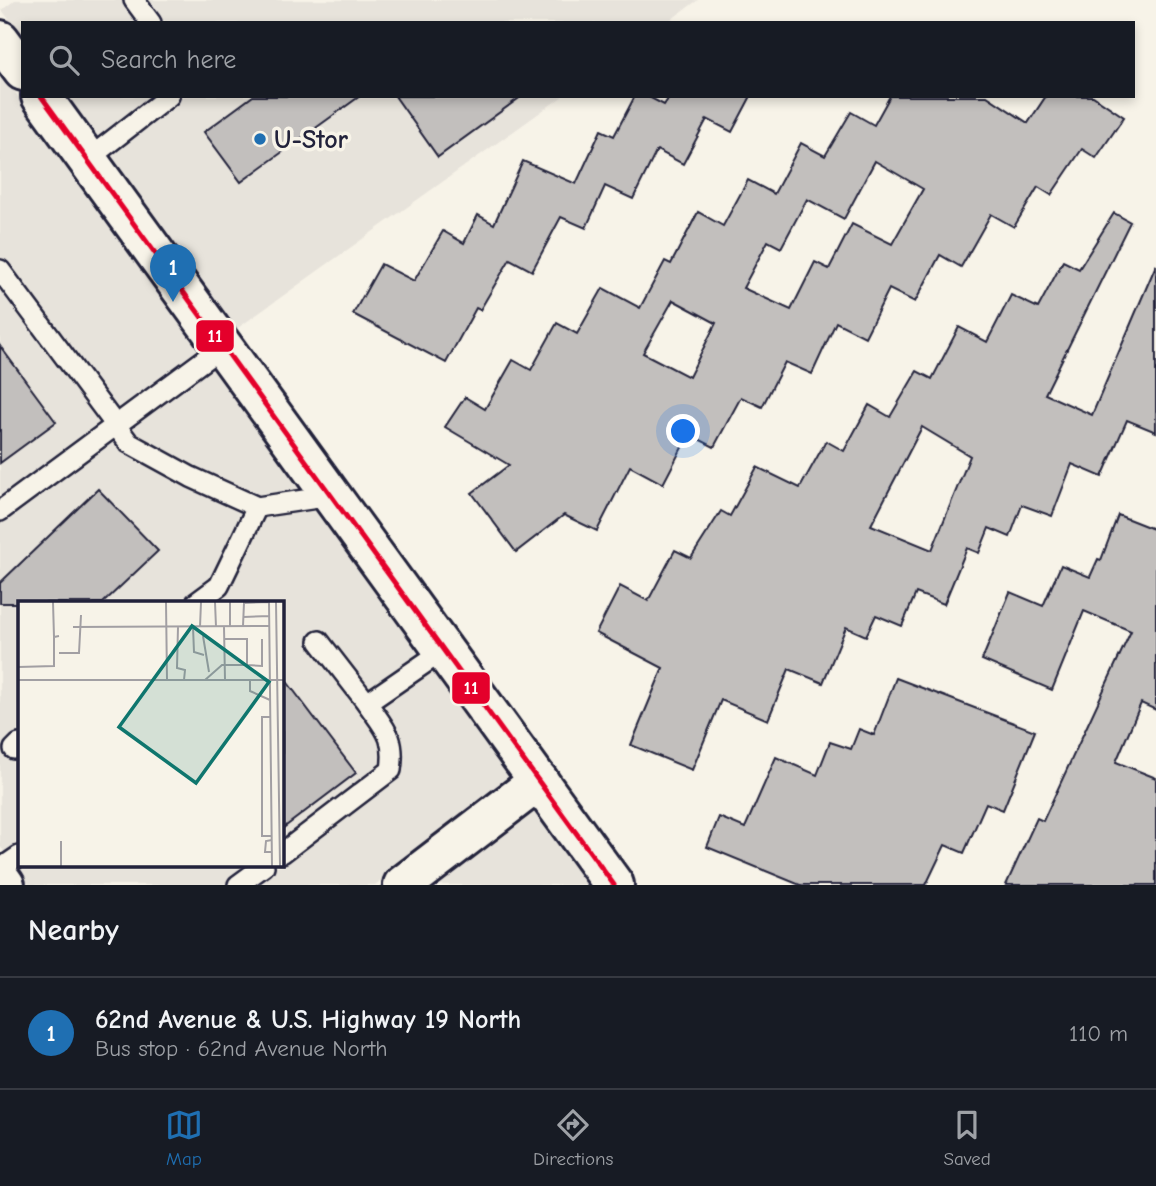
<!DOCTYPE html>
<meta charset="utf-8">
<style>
:root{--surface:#171b24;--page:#20242c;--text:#f1f3f6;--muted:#9ea1a6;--line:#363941;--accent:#1f6fb2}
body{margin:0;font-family:"Comic Neue",sans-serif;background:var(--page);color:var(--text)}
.you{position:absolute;left:684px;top:432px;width:24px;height:24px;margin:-18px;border:5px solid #fff;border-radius:50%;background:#1a73e8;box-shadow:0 0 0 10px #1a73e833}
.badge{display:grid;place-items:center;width:46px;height:46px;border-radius:50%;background:var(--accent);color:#fff;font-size:23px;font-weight:700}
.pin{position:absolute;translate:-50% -58px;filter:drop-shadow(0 2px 4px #0008)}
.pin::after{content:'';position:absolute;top:37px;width:24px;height:21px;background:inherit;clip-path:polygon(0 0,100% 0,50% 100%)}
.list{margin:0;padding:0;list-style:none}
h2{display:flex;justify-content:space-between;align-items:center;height:91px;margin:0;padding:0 28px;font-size:30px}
h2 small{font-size:23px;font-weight:400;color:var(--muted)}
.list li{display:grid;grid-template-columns:46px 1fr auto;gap:21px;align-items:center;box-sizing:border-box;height:112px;padding:0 28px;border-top:2px solid var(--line)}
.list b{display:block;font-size:26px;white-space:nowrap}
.list p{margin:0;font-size:23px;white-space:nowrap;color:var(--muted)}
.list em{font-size:23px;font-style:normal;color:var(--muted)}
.icon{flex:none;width:38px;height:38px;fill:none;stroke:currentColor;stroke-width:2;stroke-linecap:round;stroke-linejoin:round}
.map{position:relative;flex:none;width:1156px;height:885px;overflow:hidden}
.search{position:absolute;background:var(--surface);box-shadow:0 4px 10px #0003;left:21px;right:21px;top:21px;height:77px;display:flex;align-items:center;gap:18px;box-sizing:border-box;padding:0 24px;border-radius:0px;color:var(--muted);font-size:26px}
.sheet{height:203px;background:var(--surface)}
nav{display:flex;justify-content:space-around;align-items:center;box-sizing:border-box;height:98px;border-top:2px solid var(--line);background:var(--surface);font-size:19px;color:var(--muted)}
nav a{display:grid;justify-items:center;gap:4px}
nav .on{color:var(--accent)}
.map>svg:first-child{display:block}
</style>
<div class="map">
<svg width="1156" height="885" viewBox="0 0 1156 885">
<rect width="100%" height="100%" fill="#f7f3e8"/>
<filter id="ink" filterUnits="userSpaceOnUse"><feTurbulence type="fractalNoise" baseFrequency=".0143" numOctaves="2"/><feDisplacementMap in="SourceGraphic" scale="14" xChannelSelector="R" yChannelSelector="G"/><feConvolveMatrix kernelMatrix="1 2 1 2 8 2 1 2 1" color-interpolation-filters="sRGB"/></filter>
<g filter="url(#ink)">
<g fill="#e7e3db" fill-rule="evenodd">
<path d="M15,0H698L666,23H23V38L2,10Z"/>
<path d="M0,72L514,779L375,885H29L0,846ZM19,603H282V866H19Z"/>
<path d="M65,96H563L235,330Z"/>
<path d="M534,807L591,885H432Z"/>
</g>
<g fill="#c2bfbd" stroke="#22223b" stroke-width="2" fill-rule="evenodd">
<path d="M253,96H360L241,182L204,132Z"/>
<path d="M395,96H522L438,157Z"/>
<path d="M635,96H647L664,105L668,99L663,96H751L732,132L707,119L683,164L657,150L633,199L605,186L586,228L561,217L532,271L510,259L480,310L476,308L446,363L353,314L381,264L414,281L443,231L464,243L478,215L494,224L523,161L576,184L601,130L614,136Z"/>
<path d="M890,96H987L1028,123L1046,96H1093L1124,117L1096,158L1082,149L1051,195L1038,187L1014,227L991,214L961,267L940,255L915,302L889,289L865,337L836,322L812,374L785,362L762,407L741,397L714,447L689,434L663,484L630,466L597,531L564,515L516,552L472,493L509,465L445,427L465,397L485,409L513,360L531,370L557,323L577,334L603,288L640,308L665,261L671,264L698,212L723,226L748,180L774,194L801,143L825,156L851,112L874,125ZM875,161L923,189L892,244L852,224L829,269L815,262L791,310L743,288L768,241L781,248L807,199L844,219ZM673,300L716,323L689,377L643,353Z"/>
<path d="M1114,213L1130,222L1045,394L1092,415L1156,265V432L1127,420L1102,477L1072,464L1052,516L1022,505L1010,537L989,528L979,553L967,548L944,604L916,593L902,626L876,615L866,636L846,627L823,683L789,669L768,720L721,700L692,770L631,745L663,668L596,633L620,586L648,601L675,550L691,558L721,511L730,516L757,467L800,488L826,441L844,451L869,405L890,417L917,371L932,379L959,327L987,342L1011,295L1038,308L1063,261L1079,269ZM922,427L970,456L932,550L871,525Z"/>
<path d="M0,346L56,422L0,463Z"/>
<path d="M98,489L158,551L103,603H0V583Z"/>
<path d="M1118,515L1156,530V710L1141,703L1116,762L1156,778V885H1006L1037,818L1043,821L1131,631L1084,611L1052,690L982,660L1010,592L1043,606L1061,565L1090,577L1098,559L1101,560Z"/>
<path d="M282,675L356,773L282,829Z"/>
<path d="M896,678L1035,731L1003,810L986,803L964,853L945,845L926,885H800L707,847L719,817L745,828L776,757L817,775L830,742L851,749L859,729L874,735Z"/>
</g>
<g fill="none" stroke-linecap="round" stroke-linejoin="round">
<defs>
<g id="lane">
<path d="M134,0L151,23"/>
<path d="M87,160L169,96"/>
<path d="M0,270L129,443L191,477L257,507L331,496"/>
<path d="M0,511L223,346"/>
<path d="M196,603L219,586L257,507"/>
<path d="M319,641L367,703"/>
<path d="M14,749L19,744"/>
<path d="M282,853L391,770C396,737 385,729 367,703L444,650"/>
<path d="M0,869L19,856"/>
<path d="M238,885L264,866"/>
</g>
<g id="street">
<path d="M0,878L5,885"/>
<path d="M403,885L539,781"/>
</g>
<g id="secondary">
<path d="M0,40L23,71"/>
<path d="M41,96L614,885"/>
</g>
</defs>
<use href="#lane" stroke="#22223b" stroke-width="24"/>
<use href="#street" stroke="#22223b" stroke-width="44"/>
<use href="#secondary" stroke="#22223b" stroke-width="44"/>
<use href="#lane" stroke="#f7f3e8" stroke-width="19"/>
<use href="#street" stroke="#f7f3e8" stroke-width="38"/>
<use href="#secondary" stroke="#f7f3e8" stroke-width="38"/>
<defs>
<path id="bus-1" d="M41,96L614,885"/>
</defs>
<use href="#bus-1" stroke="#f7f3e8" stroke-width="10"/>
<use href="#bus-1" stroke="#e4002b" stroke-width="5"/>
</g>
</g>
<circle fill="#1f6fb2" stroke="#f7f3e8" stroke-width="2.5" cx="260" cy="139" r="7"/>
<g text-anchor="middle" stroke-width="7" stroke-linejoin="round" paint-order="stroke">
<g font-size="26" font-weight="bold" fill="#22223b" stroke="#f7f3e8" text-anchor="start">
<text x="274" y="148">U-Stor</text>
</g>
</g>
<g transform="translate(18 601)">
<rect width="266" height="266" fill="#f7f3e8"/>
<path fill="none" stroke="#a29fa3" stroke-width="2" d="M35,1L36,36L41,35M148,1L149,79M197,1L198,26M212,1V26M251,1L254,265M258,1L262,265M225,16L252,15M225,25L226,2L251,1M55,26L252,25M160,26L159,67L167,69L166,79M175,26L176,51L186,54M182,26L183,1M206,26L207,79M185,35L191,71M41,52H61L63,14M229,64L244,65V38M0,66L36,65V36M0,79H266M187,79L204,64H229V38H206M232,79V90L252,99M253,116H244V235H253M254,239L248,240L247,251H254M43,265V240"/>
<path fill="#0f766e" fill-opacity="0.15" stroke="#0f766e" stroke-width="3.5" d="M174,25L251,81L178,182L101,126Z"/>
<rect width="266" height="266" fill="none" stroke="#22223b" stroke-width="3.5"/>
</g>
<g stroke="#f7f3e8" stroke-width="2.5">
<rect x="195" y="319" width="40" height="34" rx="7" fill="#e4002b"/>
<rect x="451" y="671" width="40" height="34" rx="7" fill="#e4002b"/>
</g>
<g font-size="19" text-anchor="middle" font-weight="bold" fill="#fff">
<text x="215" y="342">11</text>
<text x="471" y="694">11</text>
</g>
</svg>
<div class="you"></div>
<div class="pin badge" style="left:173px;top:302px">1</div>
<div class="search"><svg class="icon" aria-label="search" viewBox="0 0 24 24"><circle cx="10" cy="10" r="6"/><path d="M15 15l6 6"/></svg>Search here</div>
</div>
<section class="sheet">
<h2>Nearby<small></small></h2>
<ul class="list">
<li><span class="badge">1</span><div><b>62nd Avenue &amp; U.S. Highway 19 North</b><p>Bus stop · 62nd Avenue North</p></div><em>110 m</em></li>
</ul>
</section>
<nav>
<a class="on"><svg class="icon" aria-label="map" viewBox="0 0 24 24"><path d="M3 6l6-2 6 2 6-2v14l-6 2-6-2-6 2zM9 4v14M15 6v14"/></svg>Map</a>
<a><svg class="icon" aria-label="directions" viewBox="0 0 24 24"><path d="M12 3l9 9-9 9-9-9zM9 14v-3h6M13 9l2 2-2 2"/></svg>Directions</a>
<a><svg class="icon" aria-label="saved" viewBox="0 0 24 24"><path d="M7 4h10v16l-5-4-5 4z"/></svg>Saved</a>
</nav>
